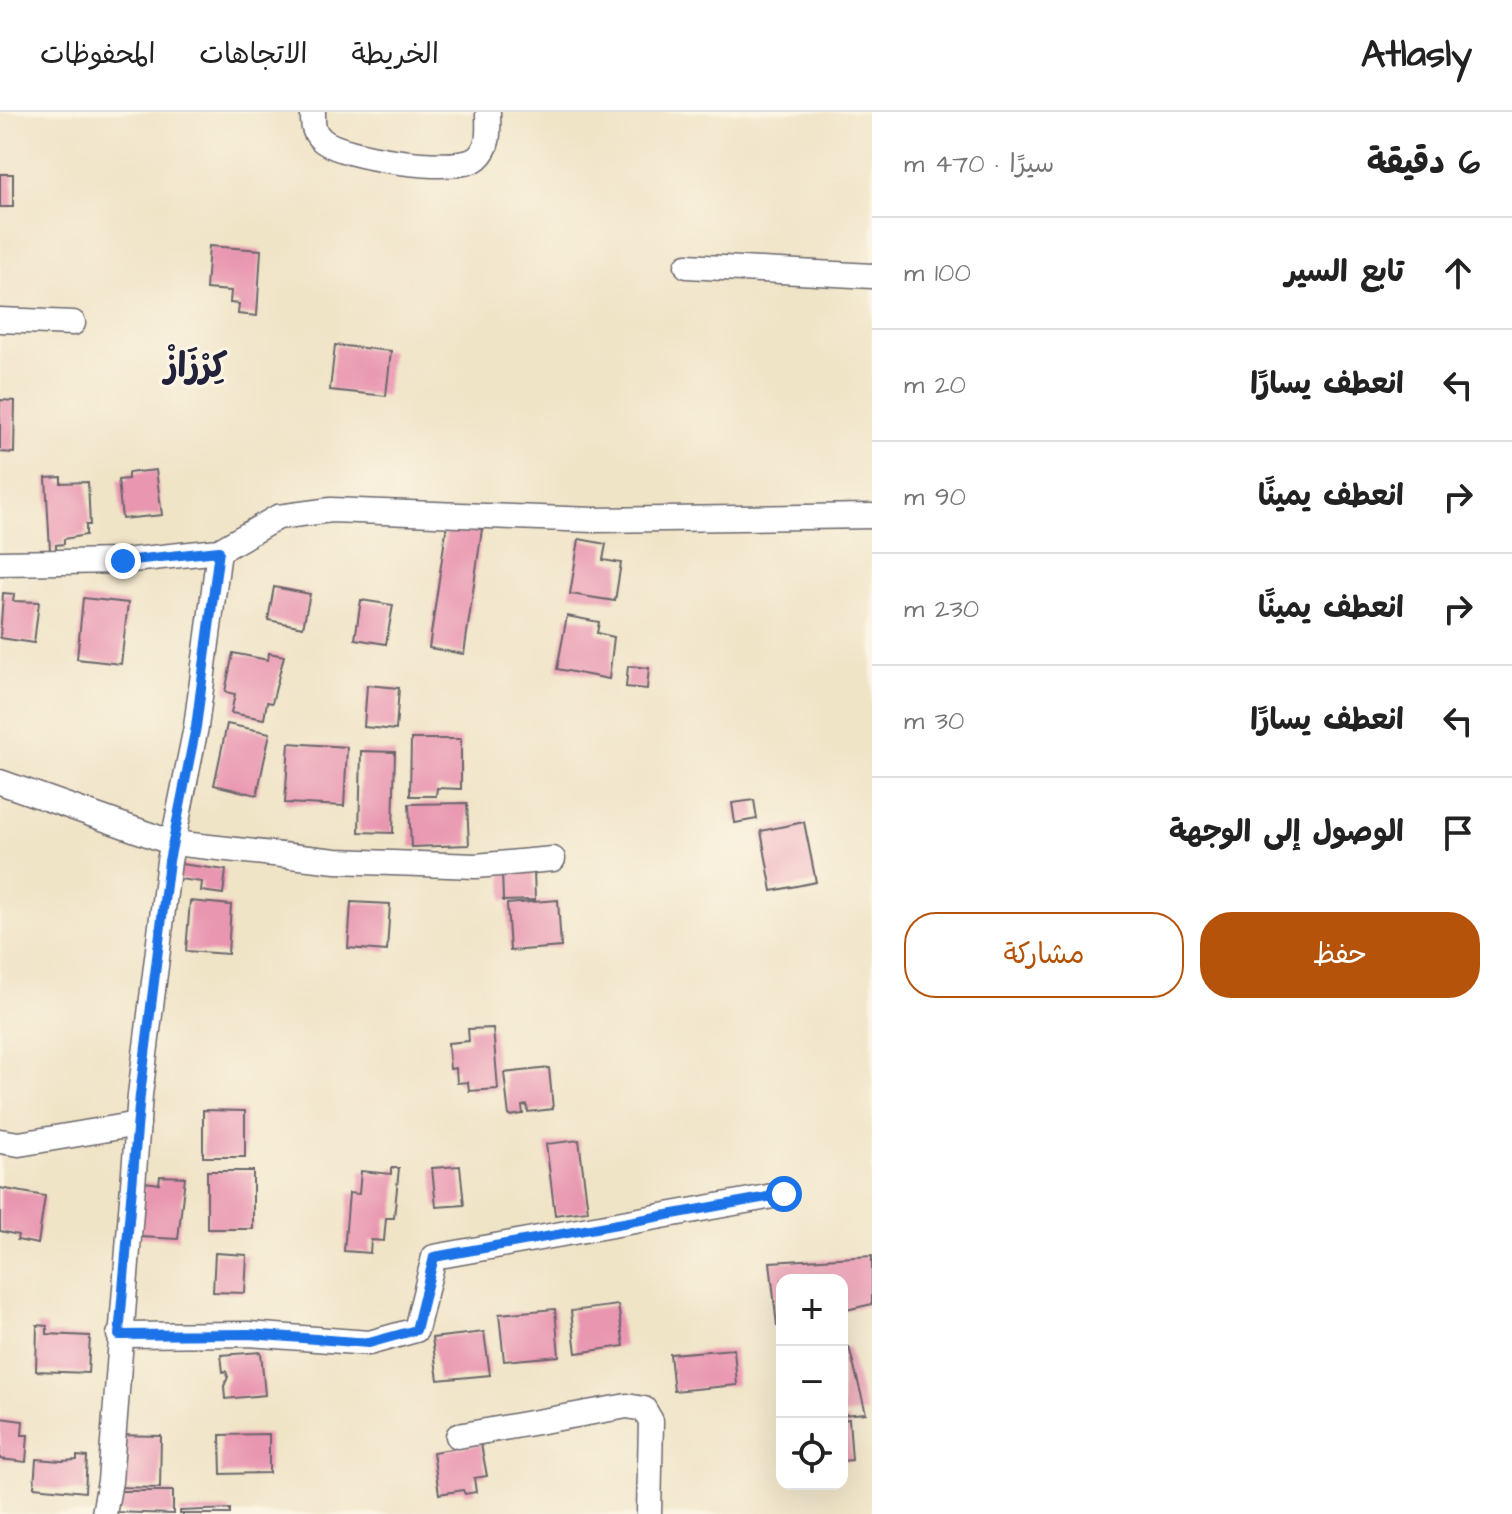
<!DOCTYPE html>
<html lang="ar">
<meta charset="utf-8">
<style>
:root{--surface:#fff;--page:#f2f2f2;--text:#222;--muted:#767676;--line:#e0e0e0;--accent:#b45309}
body{margin:0;font-family:"Architects Daughter","Playpen Sans Arabic",sans-serif;background:var(--page);color:var(--text);direction:rtl}
.controls{position:absolute;right:24px;bottom:24px;display:grid;overflow:hidden;border-radius:16px;box-shadow:0 8px 32px #0002}
.controls button{width:72px;height:72px;display:grid;place-items:center;padding:0;border:0;border-bottom:2px solid var(--line);background:var(--surface);color:var(--text);font:40px sans-serif}
.stop{position:absolute;width:24px;height:24px;margin:-18px;border:6px solid #1a73e8;border-radius:50%;background:#fff}
.stop.end{background:#1a73e8;border-color:#fff;box-shadow:0 2px 8px #0008}
.list{margin:0;padding:0;list-style:none}
h2{display:flex;justify-content:space-between;align-items:center;height:104px;margin:0;padding:0 32px;font-size:34px}
h2 small{font-size:26px;font-weight:400;color:var(--muted)}
.list li{display:grid;grid-template-columns:52px 1fr auto;gap:24px;align-items:center;box-sizing:border-box;height:112px;padding:0 32px;border-top:2px solid var(--line)}
.list b{display:block;font-size:30px;white-space:nowrap}
.list em{font-size:26px;font-style:normal;color:var(--muted)}
.actions{display:flex;gap:16px;padding:24px 32px}
.actions a{flex:1;padding:18px 0;border:2px solid var(--accent);border-radius:32px;text-align:center;font-size:28px;color:var(--accent)}
.actions .main{background:var(--accent);color:#fff}
.icon{flex:none;width:44px;height:44px;fill:none;stroke:currentColor;stroke-width:2;stroke-linecap:round;stroke-linejoin:round}
.map{position:relative;flex:none;width:872px;height:1402px;overflow:hidden;direction:ltr}
header{display:flex;align-items:center;gap:48px;box-sizing:border-box;height:112px;padding:0 40px;background:var(--surface);border-bottom:2px solid var(--line)}
header strong{font-size:38px}
nav{display:flex;gap:44px;margin-inline-start:auto;font-size:28px}
main{display:flex}
aside{flex:1;background:var(--surface)}
.map>svg:first-child{display:block}
</style>
<header>
<strong>Atlasly</strong>
<nav><a>الخريطة</a><a>الاتجاهات</a><a>المحفوظات</a></nav>
</header>
<main>
<aside>
<h2>6 دقيقة<small>سيرًا · 470 m</small></h2>
<ul class="list">
<li><svg class="icon" aria-label="ahead" viewBox="0 0 24 24"><path d="M12 20V5M6 11l6-6 6 6"/></svg><div><b>تابع السير</b></div><em>100 m</em></li>
<li><svg class="icon" aria-label="left" viewBox="0 0 24 24"><path d="M17 20v-9H6M10 6l-5 5 5 5"/></svg><div><b>انعطف يسارًا</b></div><em>20 m</em></li>
<li><svg class="icon" aria-label="right" viewBox="0 0 24 24"><path d="M7 20v-9h11M14 6l5 5-5 5"/></svg><div><b>انعطف يمينًا</b></div><em>90 m</em></li>
<li><svg class="icon" aria-label="right" viewBox="0 0 24 24"><path d="M7 20v-9h11M14 6l5 5-5 5"/></svg><div><b>انعطف يمينًا</b></div><em>230 m</em></li>
<li><svg class="icon" aria-label="left" viewBox="0 0 24 24"><path d="M17 20v-9H6M10 6l-5 5 5 5"/></svg><div><b>انعطف يسارًا</b></div><em>30 m</em></li>
<li><svg class="icon" aria-label="arrive" viewBox="0 0 24 24"><path d="M6 21V4h12l-3 4 3 4H6"/></svg><div><b>الوصول إلى الوجهة</b></div></li>
</ul>
<div class="actions"><a class="main">حفظ</a><a>مشاركة</a></div>
</aside>
<div class="map">
<svg width="872" height="1402" viewBox="0 0 872 1402">
<rect width="100%" height="100%" fill="#fcf5e5"/>
<filter id="ink" filterUnits="userSpaceOnUse"><feTurbulence type="fractalNoise" baseFrequency=".0125" numOctaves="2"/><feDisplacementMap in="SourceGraphic" scale="16" xChannelSelector="R" yChannelSelector="G"/><feConvolveMatrix kernelMatrix="1 2 1 2 8 2 1 2 1" color-interpolation-filters="sRGB"/></filter>
<filter id="wash" filterUnits="userSpaceOnUse"><feTurbulence type="fractalNoise" baseFrequency=".006" numOctaves="4" result="noise"/><feDisplacementMap in="SourceGraphic" scale="32" xChannelSelector="R" yChannelSelector="G"/><feGaussianBlur stdDeviation="1.8" result="paint"/><feColorMatrix in="noise" values="0 0 0 0 0 0 0 0 0 0 0 0 0 0 0 0 0 1.4 0 .05"/><feComposite in="paint" operator="in"/></filter>
<g filter="url(#wash)">
<rect width="100%" height="100%" fill="#f0e4c7"/>
<g id="blocks">
<g fill="#e997b1">
<rect x="0" y="62" width="13" height="33"/>
<path d="M209,134L261,138L257,204L238,202L239,192L230,191L231,179L206,177Z"/>
<path d="M335,233L391,239L386,284L330,278Z"/>
<path d="M0,288L15,289L14,341L0,340Z"/>
<path d="M156,358L162,403L122,407L118,368L128,367V361Z"/>
<path d="M61,365V371L88,370L90,413H86V423L64,427V432L56,433V438L50,439L46,366Z"/>
<path d="M447,412L482,417L464,542L429,536Z"/>
<path d="M579,427L606,432L603,448L621,451L615,489L570,482Z"/>
<path d="M274,475L310,482L303,515L268,508Z"/>
<path d="M3,481L14,482L13,489L39,490L34,531L0,526Z"/>
<path d="M83,486L128,491L121,552L77,547Z"/>
<path d="M361,488L393,493L386,532L355,527Z"/>
<path d="M567,504L599,510L597,521L614,525L609,567L557,557Z"/>
<path d="M233,541L268,548L269,541L284,544L272,591L267,590L264,607L231,601L235,582L225,580Z"/>
<path d="M628,554L649,556L647,577L626,575Z"/>
<path d="M367,573L399,576L396,618L364,615Z"/>
<path d="M227,612L270,621L257,683L214,673Z"/>
<path d="M411,627H461V677L437,676L436,684H410Z"/>
<path d="M289,631L347,635L344,694L285,691Z"/>
<path d="M361,639L395,640L393,721L359,720Z"/>
<path d="M754,688L757,707L735,711L732,691Z"/>
<path d="M467,691L469,733L411,735L409,692Z"/>
<path d="M804,710L816,770L772,779L761,719Z"/>
<path d="M173,751L226,758L223,782L201,779L202,770L171,766Z"/>
<path d="M534,758L535,788L503,789L502,759Z"/>
<path d="M558,788L561,835L510,839L507,792Z"/>
<path d="M190,789L231,793L228,842L186,839Z"/>
<path d="M351,790L390,792L387,839L348,836Z"/>
<path d="M493,916L498,977L469,979L468,970L457,971L456,956L450,957L448,931L469,929L468,917Z"/>
<path d="M549,956L553,997L528,1000L527,993L522,994L523,1002L509,1004L504,961Z"/>
<path d="M203,998L245,999V1045H203Z"/>
<path d="M579,1028L588,1099L555,1103L546,1032Z"/>
<path d="M460,1054L464,1093L436,1095L432,1056Z"/>
<path d="M391,1056H399L394,1106H386L384,1129L371,1128L370,1141L344,1139L349,1081L359,1082L361,1059L391,1062Z"/>
<rect x="207" y="1059" width="46" height="58"/>
<path d="M160,1064L185,1065L178,1127L141,1125L144,1070L159,1072Z"/>
<path d="M0,1076L45,1084L38,1132L17,1128L18,1123L0,1119Z"/>
<path d="M215,1141L247,1143L245,1181L213,1180Z"/>
<path d="M872,1144V1192L842,1199V1168H782V1213L777,1214L770,1150Z"/>
<path d="M618,1193L624,1234L576,1241L571,1199Z"/>
<path d="M555,1197L559,1244L504,1249L499,1202Z"/>
<path d="M37,1213L47,1214V1222L90,1224L88,1261L36,1259Z"/>
<path d="M484,1220L490,1263L438,1268L432,1226Z"/>
<path d="M842,1235H849L866,1301L842,1303Z"/>
<path d="M734,1237L737,1273L674,1279L670,1242Z"/>
<path d="M261,1240L265,1283L225,1287L224,1274L228,1265L226,1259L223,1260L221,1243Z"/>
<path d="M0,1306L23,1309L22,1323H28L26,1350L0,1347Z"/>
<path d="M849,1307L852,1348L842,1349V1308Z"/>
<path d="M269,1322V1361L221,1362L220,1323Z"/>
<path d="M114,1323L161,1324L160,1376L113,1375Z"/>
<path d="M481,1332L487,1364L474,1366L476,1380L465,1382L463,1378L439,1382L433,1340Z"/>
<path d="M77,1344L87,1345L85,1380L34,1375L36,1347L61,1349L77,1348Z"/>
<path d="M113,1379H173V1402L113,1400Z"/>
<path d="M230,1397V1402H180V1399Z"/>
</g>
</g>
</g>
<g filter="url(#ink)">
<use href="#blocks" fill-opacity="0" stroke="#6a666c" stroke-width="2"/>
<g fill="none" stroke-linecap="round" stroke-linejoin="round">
<defs>
<g id="minor">
<path d="M313,0C313,12 312,19 322,28C341,45 456,63 477,46C491,34 488,17 488,0"/>
<path d="M687,154L872,164"/>
<path d="M0,208L73,211"/>
<path d="M0,451L123,449L219,439L278,405L331,398L594,408L872,404"/>
<path d="M0,670L173,731L336,749L476,754L553,747"/>
<path d="M0,1029L19,1032L138,1012"/>
<path d="M119,1223L249,1222L369,1231L416,1218L434,1145L784,1082"/>
<path d="M458,1324L627,1294L644,1297L651,1309L649,1402"/>
<path d="M104,1402L110,1369L140,983L169,749L196,615L219,439"/>
</g>
</defs>
<use href="#minor" stroke="#6a666c" stroke-width="27"/>
<use href="#minor" stroke="#fff" stroke-width="24"/>
</g>
</g>
<g fill="none" stroke-linecap="round" stroke-linejoin="round" filter="url(#ink)">
<path stroke="#1a73e8" stroke-width="10" d="M123,449L219,439L196,615L169,749L140,983L119,1223L249,1222L369,1231L416,1218L434,1145L784,1082"/>
</g>
<g text-anchor="middle" stroke-width="6" stroke-linejoin="round" paint-order="stroke">
<g font-size="34" font-weight="bold" fill="#22223b" stroke="#fcf5e5">
<text x="196" y="265">كِرْزَازْ</text>
</g>
</g>
</svg>
<div class="controls">
<button>+</button>
<button>−</button>
<button><svg class="icon" aria-label="locate" viewBox="0 0 24 24"><circle cx="12" cy="12" r="6"/><path d="M12 2v4M12 18v4M2 12h4M18 12h4"/></svg></button>
</div>
<div class="stop" style="left:784px;top:1082px"></div>
<div class="stop end" style="left:123px;top:449px"></div>
</div>
</main>
